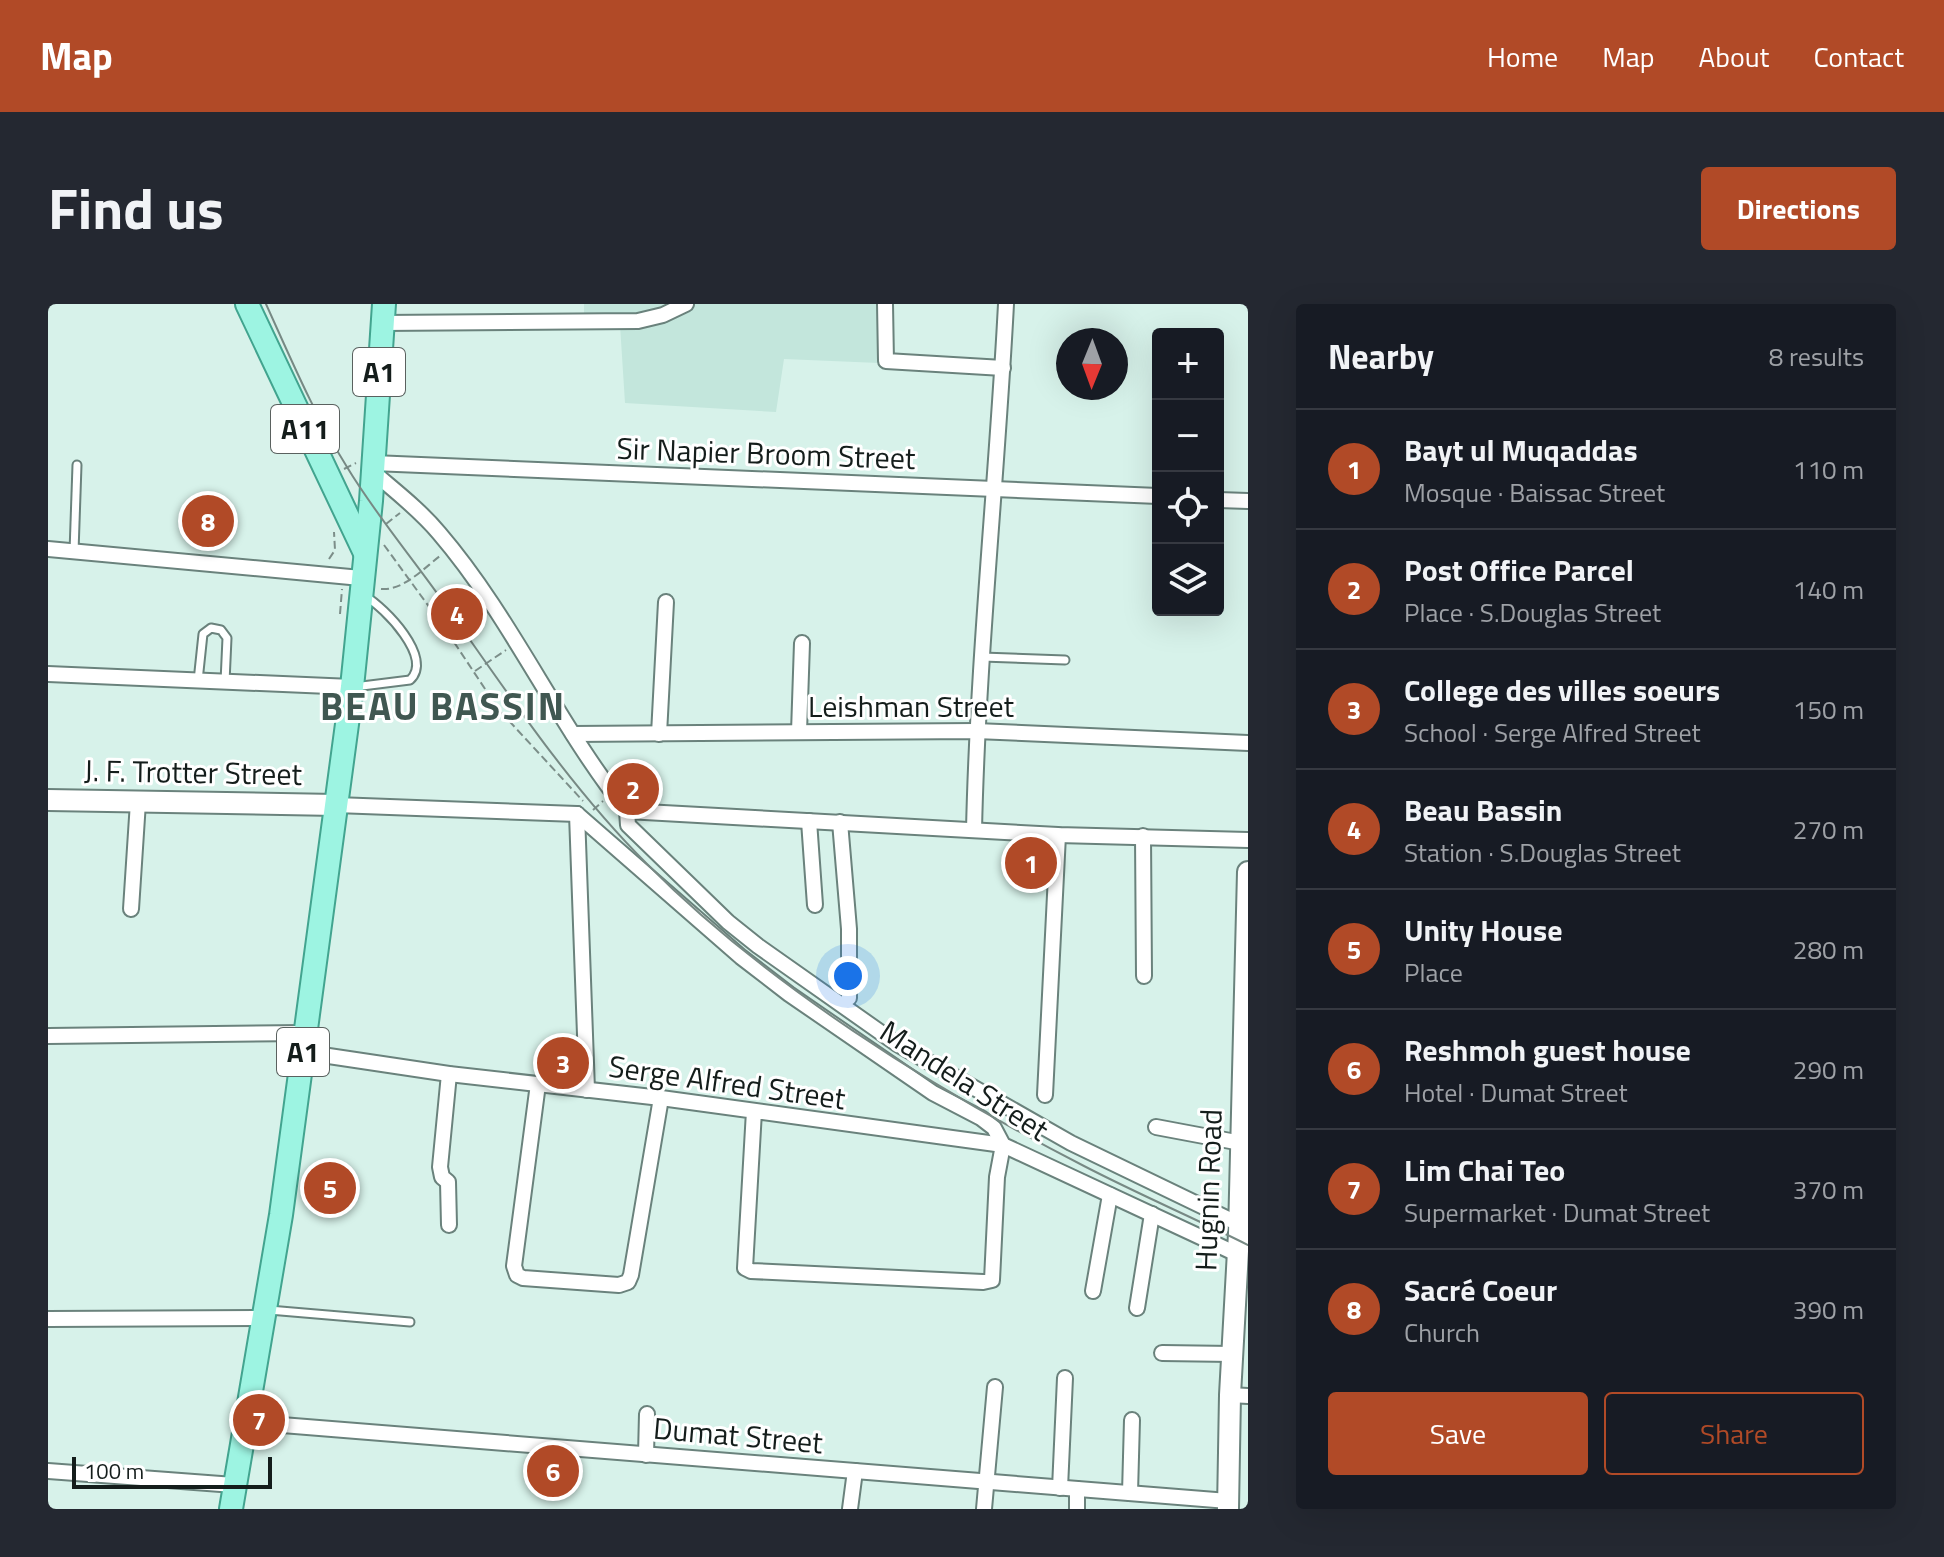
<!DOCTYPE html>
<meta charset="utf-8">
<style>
:root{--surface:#171b24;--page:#242831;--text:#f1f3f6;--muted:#9ea1a6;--line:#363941;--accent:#b14a27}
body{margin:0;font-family:"Titillium Web",sans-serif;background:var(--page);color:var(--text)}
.controls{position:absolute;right:24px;top:24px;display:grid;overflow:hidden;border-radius:8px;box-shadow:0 8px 32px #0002}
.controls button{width:72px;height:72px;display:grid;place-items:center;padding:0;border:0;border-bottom:2px solid var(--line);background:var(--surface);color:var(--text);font:40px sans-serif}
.compass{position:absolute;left:1008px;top:24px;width:72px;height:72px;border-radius:50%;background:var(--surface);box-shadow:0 8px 32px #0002;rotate:181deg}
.scale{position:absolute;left:24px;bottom:20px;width:200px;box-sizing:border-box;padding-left:8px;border:4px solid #141d1b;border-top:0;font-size:22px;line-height:28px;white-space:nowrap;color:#141d1b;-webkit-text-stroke:6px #fff;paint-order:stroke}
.you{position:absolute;left:800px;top:672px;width:28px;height:28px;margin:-20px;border:6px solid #fff;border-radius:50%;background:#1a73e8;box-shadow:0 0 0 12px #1a73e833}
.badge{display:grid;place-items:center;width:52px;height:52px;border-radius:50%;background:var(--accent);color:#fff;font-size:26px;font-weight:700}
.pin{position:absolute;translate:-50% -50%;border:4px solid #fff;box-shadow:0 2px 8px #0006}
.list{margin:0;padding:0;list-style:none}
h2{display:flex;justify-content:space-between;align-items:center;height:104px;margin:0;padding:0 32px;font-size:34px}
h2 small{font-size:26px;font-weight:400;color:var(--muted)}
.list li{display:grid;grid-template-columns:52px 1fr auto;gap:24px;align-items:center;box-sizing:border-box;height:120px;padding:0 32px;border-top:2px solid var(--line)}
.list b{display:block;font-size:30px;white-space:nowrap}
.list p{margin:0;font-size:26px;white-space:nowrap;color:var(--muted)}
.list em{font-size:26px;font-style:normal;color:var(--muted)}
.actions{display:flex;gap:16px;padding:24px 32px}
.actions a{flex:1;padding:18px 0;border:2px solid var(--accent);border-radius:8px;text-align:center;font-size:28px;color:var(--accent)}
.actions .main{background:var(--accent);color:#fff}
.icon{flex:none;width:44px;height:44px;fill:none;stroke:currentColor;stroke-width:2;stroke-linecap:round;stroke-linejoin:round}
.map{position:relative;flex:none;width:1200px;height:1205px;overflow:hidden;border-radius:8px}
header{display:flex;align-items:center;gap:48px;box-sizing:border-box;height:112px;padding:0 40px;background:var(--accent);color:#fff}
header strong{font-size:38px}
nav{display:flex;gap:44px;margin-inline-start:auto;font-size:28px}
.intro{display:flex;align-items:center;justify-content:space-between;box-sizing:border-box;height:192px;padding:0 48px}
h1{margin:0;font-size:56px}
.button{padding:20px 36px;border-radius:8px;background:var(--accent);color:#fff;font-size:28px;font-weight:700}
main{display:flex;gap:48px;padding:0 48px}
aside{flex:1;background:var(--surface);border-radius:8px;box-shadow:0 8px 32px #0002}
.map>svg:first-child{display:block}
</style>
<header>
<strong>Map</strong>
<nav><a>Home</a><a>Map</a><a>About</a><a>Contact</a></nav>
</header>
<div class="intro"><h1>Find us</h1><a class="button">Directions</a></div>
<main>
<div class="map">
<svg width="1200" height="1205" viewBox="0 0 1200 1205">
<rect width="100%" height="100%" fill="#d7f2ea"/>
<path fill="#c3e6dc" d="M536,0H833L831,59L736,55L728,108L577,99L572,21L536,20Z"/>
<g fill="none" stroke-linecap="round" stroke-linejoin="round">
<defs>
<g id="lane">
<path d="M26,248L29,161"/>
<path d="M934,353L1017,356"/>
<path d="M150,377L155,330L163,324L173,326L179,334L177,378"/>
<path d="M306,383L362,376C386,354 337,304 317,292"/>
<path d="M221,1006L362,1018"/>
</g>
<g id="street">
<path d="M837,0L838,57L955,64"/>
<path d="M334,19L590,17L615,11L638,0"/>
<path d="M325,159L1110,192"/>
<path d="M324,167C347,187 371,205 391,229C464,314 509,420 579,507"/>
<path d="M1170,196L1200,197"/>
<path d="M0,245L313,274"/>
<path d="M0,370L304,383"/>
<path d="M751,428L754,339"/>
<path d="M525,430L928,427L1200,439"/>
<path d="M611,430L618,298"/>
<path d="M288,501L529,510"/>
<path d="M579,507L580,521L680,618L710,642L849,740L1023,839L1197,923"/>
<path d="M579,507L1010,531L1200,536"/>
<path d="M529,510L693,653L741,690L885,789L933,814L946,824L955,841L1191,951"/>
<path d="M529,510L539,786"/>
<path d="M761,517L767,601"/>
<path d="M792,518L801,625V694"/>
<path d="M926,526C930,350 949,175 958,0"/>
<path d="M1095,532L1096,672"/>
<path d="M83,605L90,498"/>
<path d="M0,732L258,729"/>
<path d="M254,748L401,770L613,794L955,841L949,873L944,976L935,978L703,967L697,964L706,807"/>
<path d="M401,770L392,863L394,873L400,878L401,921"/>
<path d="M490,780L466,962L469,971L475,974L571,981L580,978L583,971L613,794"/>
<path d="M997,791L1010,531"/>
<path d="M1108,823L1193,839"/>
<path d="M1045,987L1062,891"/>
<path d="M1089,1004L1104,910"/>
<path d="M0,1015L217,1014"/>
<path d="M1114,1049L1184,1050"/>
<path d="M1182,1091L1200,1092"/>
<path d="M196,1118L1180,1197"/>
<path d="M598,1151L599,1110"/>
<path d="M0,1167L186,1181"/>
<path d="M1012,1184L1017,1074"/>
<path d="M1082,1189L1084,1116"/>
<path d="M802,1205L807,1167"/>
<path d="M936,1205L947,1083"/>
<path d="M1029,1205V1185"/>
</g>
<g id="secondary">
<path d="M0,496L288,501"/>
<path d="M1180,1205L1182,1091L1191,929L1200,568"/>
</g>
<g id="primary">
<path d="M199,0L317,249"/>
<path d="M183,1205L233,911L304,383L323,197L336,0"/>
</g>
</defs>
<use href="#lane" stroke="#6a827c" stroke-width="11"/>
<use href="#street" stroke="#6a827c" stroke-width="18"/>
<use href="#secondary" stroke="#6a827c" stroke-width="24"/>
<use href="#primary" stroke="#42a48f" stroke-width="26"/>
<g stroke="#7c8e89" stroke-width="2" stroke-dasharray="8 4" stroke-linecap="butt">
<path d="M296,165L308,159"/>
<path d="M338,220L352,209"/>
<path d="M336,241L398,326L451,406L535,497"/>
<path d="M281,255L287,246L286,228"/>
<path d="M333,285C355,287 376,264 392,252"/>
<path d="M292,310L294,285"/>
<path d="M427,367L458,346"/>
<path d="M545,506L555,497"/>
</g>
<use href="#lane" stroke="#fff" stroke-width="7"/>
<use href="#street" stroke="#fff" stroke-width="14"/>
<use href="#secondary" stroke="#fff" stroke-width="20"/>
<use href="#primary" stroke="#9df4e2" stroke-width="22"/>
<path stroke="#778984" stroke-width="2" d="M218,0C243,55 267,112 299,163C329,213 368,258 401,306C463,394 523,484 599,560C718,680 885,785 1036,862C1090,890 1146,914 1200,941"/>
</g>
<g text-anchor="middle" stroke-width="6" stroke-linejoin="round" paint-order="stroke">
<g fill="#fff" stroke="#5a615f" stroke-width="2">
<rect x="305" y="44" width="52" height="48" rx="6"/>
<rect x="223" y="101" width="68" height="48" rx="6"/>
<rect x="229" y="724" width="52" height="48" rx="6"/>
</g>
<g font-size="28" font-weight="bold" fill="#141d1b">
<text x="331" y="78">A1</text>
<text x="257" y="135">A11</text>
<text x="255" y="758">A1</text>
</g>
<g font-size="30" fill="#141d1b" stroke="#fff">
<text transform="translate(718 150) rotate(2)" y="10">Sir Napier Broom Street</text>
<text x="863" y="413">Leishman Street</text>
<text transform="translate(145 469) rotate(1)" y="10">J. F. Trotter Street</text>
<text transform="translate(916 777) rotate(33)" y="10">Mandela Street</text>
<text transform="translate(679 779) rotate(8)" y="10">Serge Alfred Street</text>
<text transform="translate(1161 886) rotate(-88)" y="10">Hugnin Road</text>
<text transform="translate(690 1132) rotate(5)" y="10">Dumat Street</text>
</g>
<g font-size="38" font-weight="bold" letter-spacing="2" fill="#405751" stroke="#fff">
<text x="395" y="416">BEAU BASSIN</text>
</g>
</g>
</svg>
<div class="controls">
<button>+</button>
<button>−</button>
<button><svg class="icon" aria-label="locate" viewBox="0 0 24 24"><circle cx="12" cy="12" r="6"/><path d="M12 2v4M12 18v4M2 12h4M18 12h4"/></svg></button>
<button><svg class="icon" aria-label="layers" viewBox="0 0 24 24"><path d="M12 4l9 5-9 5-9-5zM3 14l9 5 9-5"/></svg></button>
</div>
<svg class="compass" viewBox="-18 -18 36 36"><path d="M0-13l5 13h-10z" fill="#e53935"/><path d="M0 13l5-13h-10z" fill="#9ea1a6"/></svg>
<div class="scale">100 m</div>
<div class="you"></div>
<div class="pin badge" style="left:983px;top:559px">1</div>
<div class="pin badge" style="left:585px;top:485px">2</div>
<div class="pin badge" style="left:515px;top:759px">3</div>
<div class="pin badge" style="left:409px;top:310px">4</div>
<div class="pin badge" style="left:282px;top:884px">5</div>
<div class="pin badge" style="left:505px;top:1167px">6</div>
<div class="pin badge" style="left:211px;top:1116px">7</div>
<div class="pin badge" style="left:160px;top:217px">8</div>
</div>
<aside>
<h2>Nearby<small>8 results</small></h2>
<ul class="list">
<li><span class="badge">1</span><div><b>Bayt ul Muqaddas</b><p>Mosque · Baissac Street</p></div><em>110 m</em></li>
<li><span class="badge">2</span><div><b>Post Office Parcel</b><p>Place · S.Douglas Street</p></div><em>140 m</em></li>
<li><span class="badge">3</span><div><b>College des villes soeurs</b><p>School · Serge Alfred Street</p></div><em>150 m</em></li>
<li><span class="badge">4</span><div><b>Beau Bassin</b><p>Station · S.Douglas Street</p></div><em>270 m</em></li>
<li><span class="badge">5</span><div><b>Unity House</b><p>Place</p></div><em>280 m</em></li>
<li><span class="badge">6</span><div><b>Reshmoh guest house</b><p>Hotel · Dumat Street</p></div><em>290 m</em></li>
<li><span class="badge">7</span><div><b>Lim Chai Teo</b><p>Supermarket · Dumat Street</p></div><em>370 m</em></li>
<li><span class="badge">8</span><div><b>Sacré Coeur</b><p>Church</p></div><em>390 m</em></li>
</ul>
<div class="actions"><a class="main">Save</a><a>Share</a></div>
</aside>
</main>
